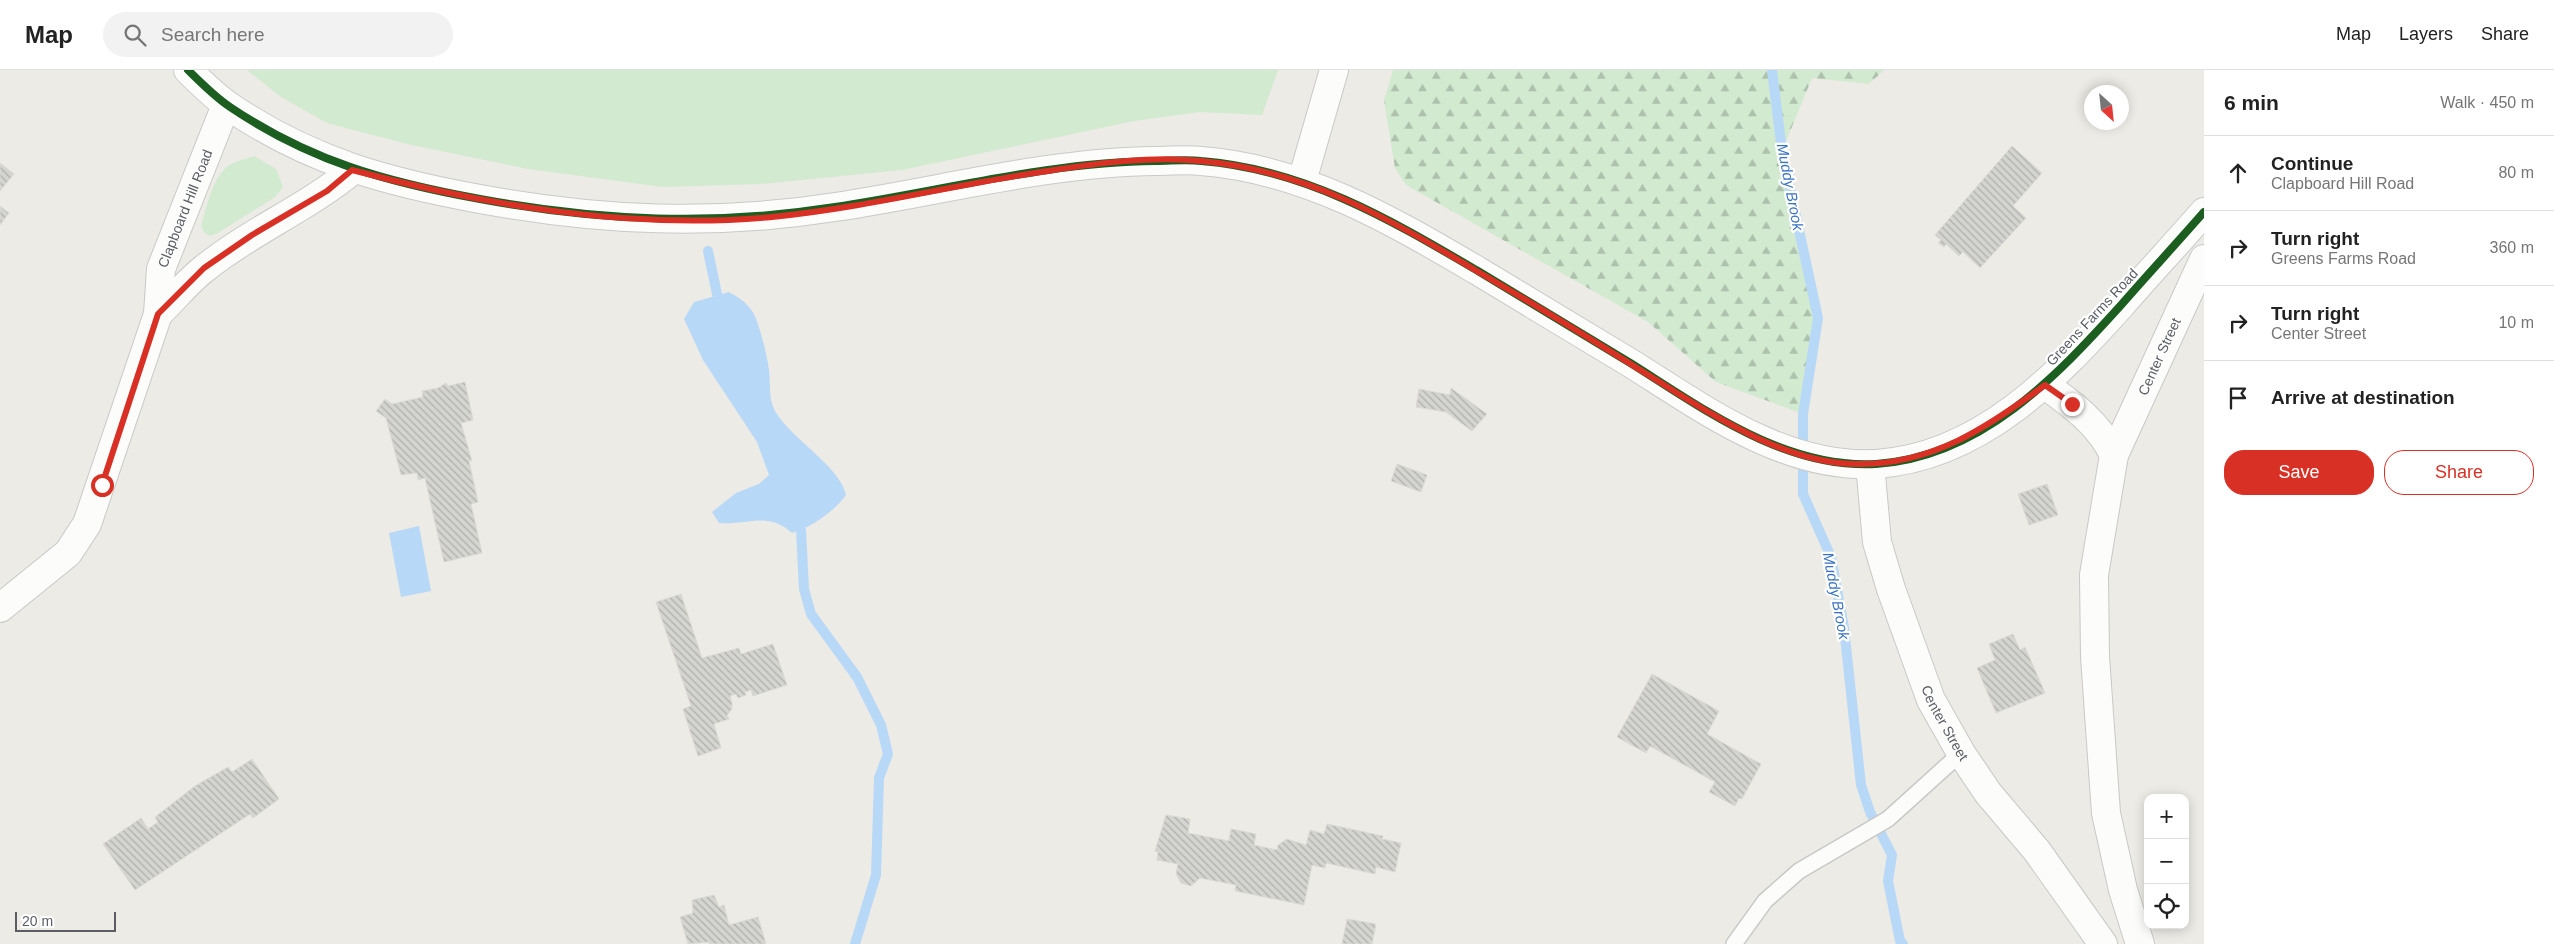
<!DOCTYPE html>
<meta charset="utf-8">
<style>
:root{--surface:#fff;--page:#f2f2f2;--text:#222;--muted:#767676;--line:#e0e0e0;--accent:#d93025}
body{margin:0;font-family:Helvetica,sans-serif;background:var(--page);color:var(--text)}
.controls{position:absolute;right:15px;bottom:15px;display:grid;overflow:hidden;border-radius:10px;box-shadow:0 2px 12px #0003}
.controls button{width:45px;height:45px;display:grid;place-items:center;padding:0;border:0;border-bottom:1px solid var(--line);background:var(--surface);color:var(--text);font:25px sans-serif}
.compass{position:absolute;left:2084px;top:15px;width:45px;height:45px;border-radius:50%;background:var(--surface);box-shadow:0 2px 12px #0003;rotate:153deg}
.scale{position:absolute;left:15px;bottom:12px;width:101px;box-sizing:border-box;padding-left:5px;border:2px solid #5a5e64;border-top:0;font-size:14px;line-height:18px;white-space:nowrap;color:#5a5e64;-webkit-text-stroke:4px #fff;paint-order:stroke}
.stop{position:absolute;width:15px;height:15px;margin:-11px;border:4px solid #d93025;border-radius:50%;background:#fff}
.stop.end{background:#d93025;border-color:#fff;box-shadow:0 1px 5px #0008}
.list{margin:0;padding:0;list-style:none}
h2{display:flex;justify-content:space-between;align-items:center;height:65px;margin:0;padding:0 20px;font-size:21px}
h2 small{font-size:16px;font-weight:400;color:var(--muted)}
.list li{display:grid;grid-template-columns:32px 1fr auto;gap:15px;align-items:center;box-sizing:border-box;height:75px;padding:0 20px;border-top:1px solid var(--line)}
.list b{display:block;font-size:19px;white-space:nowrap}
.list p{margin:0;font-size:16px;white-space:nowrap;color:var(--muted)}
.list em{font-size:16px;font-style:normal;color:var(--muted)}
.actions{display:flex;gap:10px;padding:15px 20px}
.actions a{flex:1;padding:11px 0;border:1px solid var(--accent);border-radius:20px;text-align:center;font-size:18px;color:var(--accent)}
.actions .main{background:var(--accent);color:#fff}
.icon{flex:none;width:28px;height:28px;fill:none;stroke:currentColor;stroke-width:2;stroke-linecap:round;stroke-linejoin:round}
.map{position:relative;flex:none;width:2204px;height:874px;overflow:hidden}
header{display:flex;align-items:center;gap:30px;box-sizing:border-box;height:70px;padding:0 25px;background:var(--surface);border-bottom:1px solid var(--line)}
header strong{font-size:24px}
nav{display:flex;gap:28px;margin-inline-start:auto;font-size:18px}
.search{width:350px;height:45px;background:var(--page);display:flex;align-items:center;gap:12px;box-sizing:border-box;padding:0 18px;border-radius:28px;color:var(--muted);font-size:19px}
main{display:flex}
aside{flex:1;background:var(--surface)}
.map>svg:first-child{display:block}
</style>
<header>
<strong>Map</strong>
<div class="search"><svg class="icon" aria-label="search" viewBox="0 0 24 24"><circle cx="10" cy="10" r="6"/><path d="M15 15l6 6"/></svg>Search here</div>
<nav><a>Map</a><a>Layers</a><a>Share</a></nav>
</header>
<main>
<div class="map">
<svg width="2204" height="874" viewBox="0 0 2204 874">
<defs>
<pattern id="forest-firs" width="22" height="20" patternUnits="userSpaceOnUse" patternTransform="scale(1.25)"><rect width="22" height="20" fill="#d2ead0"/><path d="M5 1l3.5 6h-7zM16 11l3.5 6h-7z" fill="#adc1ac"/></pattern>
<pattern id="building-back-hatch" width="6" height="6" patternUnits="userSpaceOnUse" patternTransform="scale(1.25)"><rect width="6" height="6" fill="#d4d4d0"/><path d="M-1 5l2 2M0 0l6 6M5-1l2 2" fill="none" stroke="#afafac"/></pattern>
</defs>
<rect width="100%" height="100%" fill="#ecebe5"/>
<g fill="#d2ead0">
<path d="M247,0H1278L1262,45L1200,42L1134,51L902,100L762,114L663,117L528,99L407,74L327,53L281,27Z"/>
<path d="M254,86L276,99L283,117L275,127L218,163L210,166L204,162L201,156C207,137 212,108 228,96C235,91 246,89 254,86Z"/>
</g>
<path fill="url(#forest-firs)" d="M1393,0H1884L1869,14L1812,8L1782,81L1818,248L1803,344L1716,312L1648,252L1406,115L1395,98L1384,31Z"/>
<g fill="#b8d8f7">
<path d="M729,222C738,227 746,232 752,241C758,248 768,289 769,300C771,313 768,328 775,341C792,370 840,396 846,425C835,441 810,458 792,463C768,441 749,455 719,453L712,442L736,423L759,414L769,405L757,372L703,290L684,249L694,232Z"/>
<path d="M419,456L431,521L401,527L389,463Z"/>
</g>
<g fill="none" stroke-linecap="round" stroke-linejoin="round">
<g stroke="#b8d8f7" stroke-width="10">
<path d="M1772,0L1782,81L1818,248L1803,344V424L1831,487L1844,558L1861,715L1870,742L1892,785L1888,811L1900,871L1903,874"/>
<path d="M708,181L717,224"/>
<path d="M801,460L804,519L811,544L857,607L881,655L888,684L879,708L876,805L855,874"/>
</g>
</g>
<g fill="url(#building-back-hatch)" stroke="#dcdad4">
<path d="M2012,76L2042,103L2013,136L2026,148L1980,198L1963,182L1959,186L1946,174L1944,177L1938,173L1941,170L1935,165Z"/>
<path d="M0,93L14,104L0,121Z"/>
<path d="M0,136L9,143L0,155Z"/>
<path d="M465,312L473,350L461,353L472,391H469L478,432L471,434L482,483L444,492L425,408L418,410L417,403L401,405L386,348L376,341L385,329L392,334L423,327L422,321L438,318L446,313L448,316Z"/>
<path d="M1451,318L1487,344L1472,361L1446,342L1416,337L1419,319L1450,325Z"/>
<path d="M1397,394L1427,405L1421,422L1391,411Z"/>
<path d="M2047,414L2058,445L2029,455L2018,424Z"/>
<path d="M681,524L702,588L739,578L741,584L773,574L787,615L753,626L751,620L745,622L746,625L738,628L736,624L730,626L732,633V639L727,645L729,649L714,654L721,678L698,686L683,639L691,636L656,532Z"/>
<path d="M2013,564L2020,580L2025,577L2045,623L1996,643L1977,598L1995,590L1989,574Z"/>
<path d="M1652,604L1719,641L1707,664L1761,694L1742,729L1739,728L1735,736L1709,722L1715,712L1650,676L1646,683L1617,667Z"/>
<path d="M252,689L279,729L253,748L250,744L135,820L103,774L141,748L148,759L158,752L155,747L195,716L228,697L232,702Z"/>
<path d="M1166,745L1190,749L1188,763L1229,771L1231,759L1256,764L1254,775L1277,780L1278,775L1287,769L1306,775L1310,760L1324,764L1327,754L1383,766L1382,769L1401,773L1395,802L1376,797L1375,804L1326,793L1325,798L1312,795L1304,835L1235,821L1236,815L1200,808L1191,816L1181,813L1176,804L1178,794L1157,790L1158,782L1155,781Z"/>
<path d="M714,825L719,837L724,835L729,855L758,847L766,874H709V872L688,874L680,847L693,843L692,830Z"/>
<path d="M1347,849L1376,854L1372,874H1342Z"/>
</g>
<g fill="none" stroke-linecap="round" stroke-linejoin="round">
<defs>
<path id="lane" d="M1734,874L1765,831L1799,801L1888,749L1961,683"/>
<g id="street">
<path d="M1302,111L1334,0"/>
<path d="M158,244C174,229 188,211 205,198C251,161 307,138 353,100"/>
<path d="M2045,315C2073,335 2099,354 2114,385"/>
<path id="s1" d="M1870,394L1877,472L1891,519L1931,630L1961,683L1988,723L2037,781L2103,874"/>
<path id="s2" d="M0,538L68,483L87,454L158,244L161,199L226,35"/>
<path id="s3" d="M2140,874L2123,820L2106,743L2095,587L2094,505L2114,385L2204,189"/>
</g>
<path id="secondary" d="M188,0C201,13 215,27 230,37C310,91 386,112 480,129C600,151 714,156 835,137C942,121 1048,92 1156,91C1171,91 1186,89 1201,91C1305,99 1391,150 1478,201C1530,232 1581,263 1632,294C1705,340 1785,399 1876,394C1981,387 2056,307 2122,234C2149,203 2177,173 2204,142"/>
</defs>
<use href="#lane" stroke="#c8c9c7" stroke-width="18"/>
<use href="#street" stroke="#c8c9c7" stroke-width="30"/>
<use href="#secondary" stroke="#c9cac9" stroke-width="30"/>
<use href="#lane" stroke="#fcfcfb" stroke-width="15"/>
<use href="#street" stroke="#fcfcfb" stroke-width="28"/>
<use href="#secondary" stroke="#fcfcfb" stroke-width="28"/>
<defs>
<path id="cycleway" d="M188,0C201,13 215,27 230,37C310,91 386,112 480,129C600,151 714,156 835,137C942,121 1048,92 1156,91C1171,91 1186,89 1201,91C1305,99 1391,150 1478,201C1530,232 1581,263 1632,294C1705,340 1785,399 1876,394C1981,387 2056,307 2122,234C2149,203 2177,173 2204,142"/>
</defs>
<use href="#cycleway" stroke="#fff" stroke-width="11"/>
<use href="#cycleway" stroke="#1b5e20" stroke-width="8"/>
</g>
<g fill="none" stroke-linecap="round" stroke-linejoin="round">
<path stroke="#d93025" stroke-width="6" d="M102,415L158,244L204,198L252,165L327,121L352,100C488,136 632,160 772,147C865,138 956,114 1048,101C1098,93 1150,86 1201,91C1304,100 1389,148 1475,200C1532,233 1589,268 1645,303C1707,341 1782,394 1858,394C1932,395 1988,357 2045,315L2072,334"/>
</g>
<g text-anchor="middle" stroke-width="4.5" stroke-linejoin="round" paint-order="stroke">
<g font-size="14" fill="#5a5e64" stroke="#fff">
<text dy="5" stroke="none"><textPath href="#s2" startOffset="454">Clapboard Hill Road</textPath></text>
<text transform="translate(2092 247) rotate(-47)" y="5">Greens Farms Road</text>
<text dy="5" stroke="none"><textPath href="#s3" startOffset="604">Center Street</textPath></text>
<text dy="5" stroke="none"><textPath href="#s1" startOffset="272">Center Street</textPath></text>
</g>
<g font-size="15" font-style="italic" fill="#3872c4" stroke="#fff">
<text transform="translate(1790 117) rotate(79)" y="5">Muddy Brook</text>
<text transform="translate(1836 526) rotate(79)" y="5">Muddy Brook</text>
</g>
</g>
</svg>
<div class="controls">
<button>+</button>
<button>−</button>
<button><svg class="icon" aria-label="locate" viewBox="0 0 24 24"><circle cx="12" cy="12" r="6"/><path d="M12 2v4M12 18v4M2 12h4M18 12h4"/></svg></button>
</div>
<svg class="compass" viewBox="-18 -18 36 36"><path d="M0-13l5 13h-10z" fill="#e53935"/><path d="M0 13l5-13h-10z" fill="#767676"/></svg>
<div class="scale">20 m</div>
<div class="stop" style="left:102px;top:415px"></div>
<div class="stop end" style="left:2072px;top:334px"></div>
</div>
<aside>
<h2>6 min<small>Walk · 450 m</small></h2>
<ul class="list">
<li><svg class="icon" aria-label="ahead" viewBox="0 0 24 24"><path d="M12 20V5M6 11l6-6 6 6"/></svg><div><b>Continue</b><p>Clapboard Hill Road</p></div><em>80 m</em></li>
<li><svg class="icon" aria-label="right" viewBox="0 0 24 24"><path d="M7 20v-9h11M14 6l5 5-5 5"/></svg><div><b>Turn right</b><p>Greens Farms Road</p></div><em>360 m</em></li>
<li><svg class="icon" aria-label="right" viewBox="0 0 24 24"><path d="M7 20v-9h11M14 6l5 5-5 5"/></svg><div><b>Turn right</b><p>Center Street</p></div><em>10 m</em></li>
<li><svg class="icon" aria-label="arrive" viewBox="0 0 24 24"><path d="M6 21V4h12l-3 4 3 4H6"/></svg><div><b>Arrive at destination</b></div></li>
</ul>
<div class="actions"><a class="main">Save</a><a>Share</a></div>
</aside>
</main>
